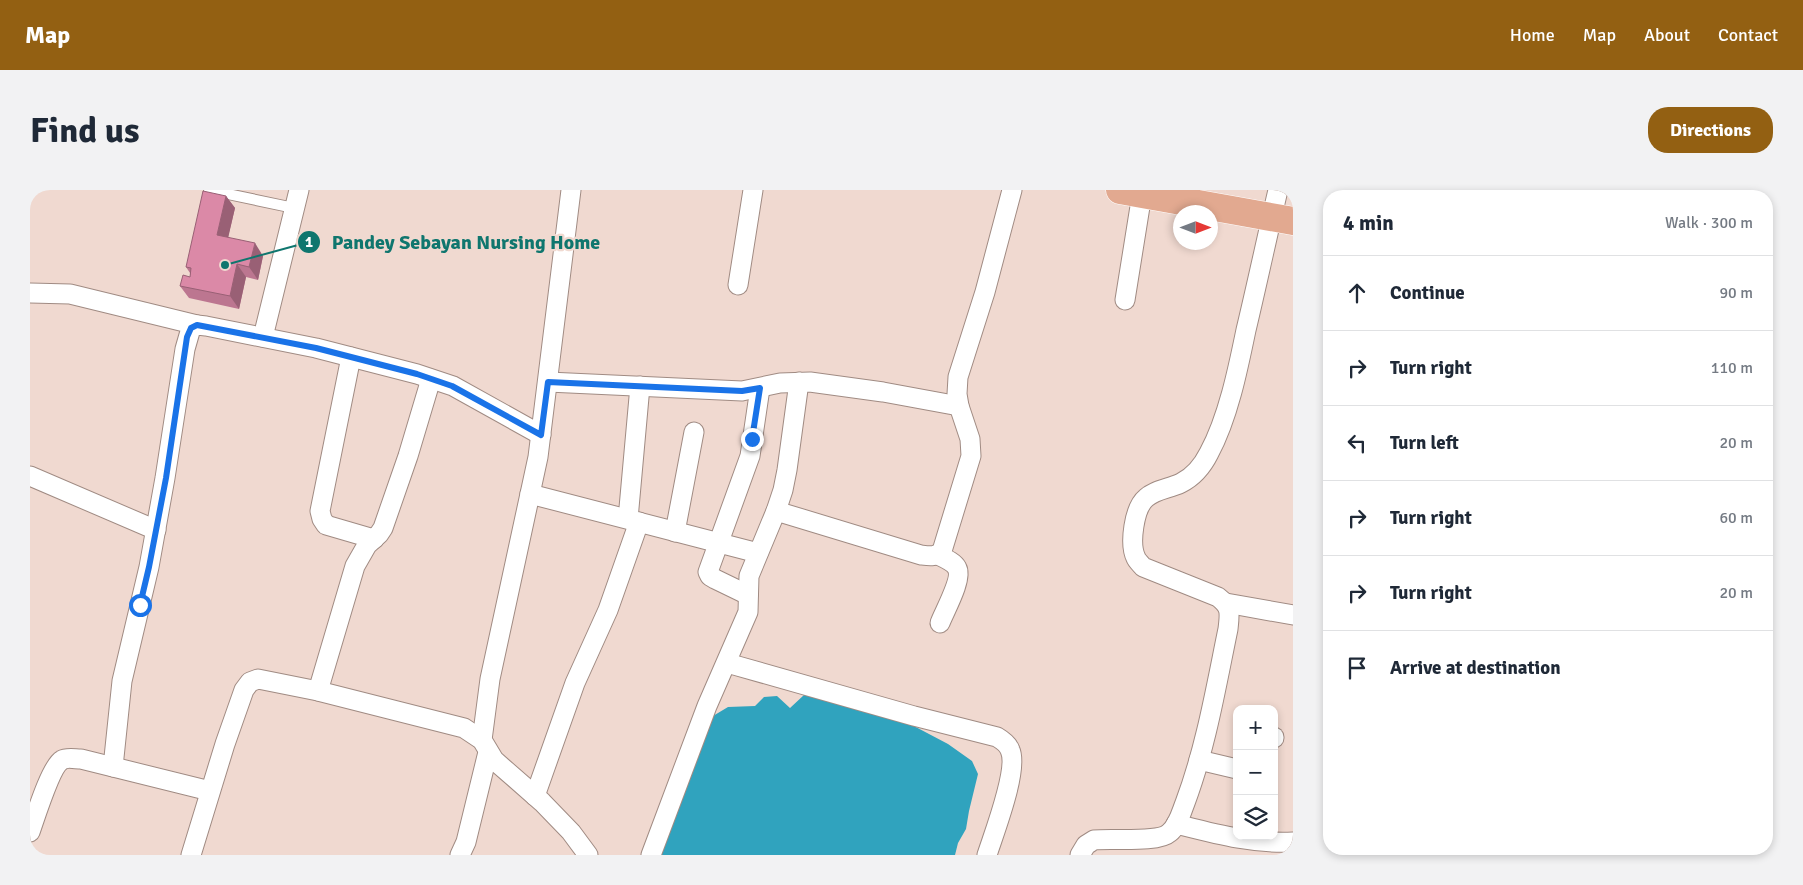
<!DOCTYPE html>
<meta charset="utf-8">
<style>
:root{--surface:#fff;--page:#f2f2f3;--text:#1f2937;--muted:#747a83;--line:#e0e1e3;--accent:#936012}
body{margin:0;font-family:Signika,sans-serif;background:var(--page);color:var(--text)}
.controls{position:absolute;right:15px;bottom:15px;display:grid;overflow:hidden;border-radius:10px;box-shadow:0 2px 8px #0003}
.controls button{width:45px;height:45px;display:grid;place-items:center;padding:0;border:0;border-bottom:1px solid var(--line);background:var(--surface);color:var(--text);font:25px sans-serif}
.compass{position:absolute;left:1143px;top:15px;width:45px;height:45px;border-radius:50%;background:var(--surface);box-shadow:0 2px 8px #0003;rotate:90deg}
.stop{position:absolute;width:15px;height:15px;margin:-11px;border:4px solid #1a73e8;border-radius:50%;background:#fff}
.stop.end{background:#1a73e8;border-color:#fff;box-shadow:0 1px 5px #0008}
.list{margin:0;padding:0;list-style:none}
h2{display:flex;justify-content:space-between;align-items:center;height:65px;margin:0;padding:0 20px;font-size:21px}
h2 small{font-size:16px;font-weight:400;color:var(--muted)}
.list li{display:grid;grid-template-columns:32px 1fr auto;gap:15px;align-items:center;box-sizing:border-box;height:75px;padding:0 20px;border-top:1px solid var(--line)}
.list b{display:block;font-size:19px;white-space:nowrap}
.list em{font-size:16px;font-style:normal;color:var(--muted)}
.icon{flex:none;width:28px;height:28px;fill:none;stroke:currentColor;stroke-width:2;stroke-linecap:round;stroke-linejoin:round}
.map{position:relative;flex:none;width:1263px;height:665px;overflow:hidden;border-radius:20px}
header{display:flex;align-items:center;gap:30px;box-sizing:border-box;height:70px;padding:0 25px;background:var(--accent);color:#fff}
header strong{font-size:24px}
nav{display:flex;gap:28px;margin-inline-start:auto;font-size:18px}
.intro{display:flex;align-items:center;justify-content:space-between;box-sizing:border-box;height:120px;padding:0 30px}
h1{margin:0;font-size:35px}
.button{padding:12px 22px;border-radius:20px;background:var(--accent);color:#fff;font-size:18px;font-weight:700}
main{display:flex;gap:30px;padding:0 30px}
aside{flex:1;background:var(--surface);border-radius:20px;box-shadow:0 2px 8px #0003}
.map>svg:first-child{display:block}
</style>
<header>
<strong>Map</strong>
<nav><a>Home</a><a>Map</a><a>About</a><a>Contact</a></nav>
</header>
<div class="intro"><h1>Find us</h1><a class="button">Directions</a></div>
<main>
<div class="map">
<svg width="1263" height="665" viewBox="0 0 1263 665">
<rect width="100%" height="100%" fill="#f0d9d0"/>
<path fill="#30a3be" d="M774,505L880,534L918,554L942,571L948,584L939,621L936,639L928,653L925,665H629L683,526L698,517L725,516L734,507L747,506L760,518Z"/>
<g fill="none" stroke-linecap="round" stroke-linejoin="round">
<defs>
<path id="lane" d="M179,0L264,18"/>
<g id="street">
<path d="M708,95L723,0"/>
<path d="M0,103L40,104L167,135"/>
<path d="M1095,110L1112,4"/>
<path d="M233,147L269,0"/>
<path d="M321,167L290,321L292,329L296,335L344,349"/>
<path d="M518,192L712,201L750,193L780,192L853,202L929,216"/>
<path d="M0,286L126,340"/>
<path d="M500,304L728,363"/>
<path d="M746,321L891,365C900,366 906,367 912,361L941,266L940,249L929,216L927,204L928,187L955,102L982,0"/>
<path d="M598,329L610,196"/>
<path d="M645,342L664,242"/>
<path d="M908,365C914,368 924,372 927,378C933,389 914,422 910,433"/>
<path d="M718,405L685,389L680,386L678,382L720,266L730,198"/>
<path d="M1196,413L1263,425"/>
<path d="M697,473L884,526L967,547C972,550 978,554 980,560C989,579 964,643 957,665"/>
<path d="M288,501L325,376L337,355L349,344L353,338L378,266L401,189"/>
<path d="M1244,548V547"/>
<path d="M452,550L460,489L508,267L541,0"/>
<path d="M1169,570L1207,579"/>
<path d="M83,577L92,491L119,377L135,288L155,159L161,138L167,135L176,136L286,158L387,184L423,196L511,245"/>
<path d="M505,606L545,493L578,420L609,332"/>
<path d="M1146,634C1186,644 1222,654 1263,652"/>
<path d="M0,642C5,628 21,576 32,570C37,567 45,569 51,569L180,601"/>
<path d="M161,665L195,554L214,500L220,492L228,489L288,501L434,538L452,550L464,570L512,612L541,642L558,665"/>
<path d="M430,665L436,652L458,562"/>
<path d="M621,665L677,516L718,422L719,386L746,321L753,300L757,280L769,192"/>
<path d="M1050,665L1056,655L1064,650C1081,648 1128,653 1139,643C1148,636 1151,623 1155,613C1176,557 1186,497 1198,439C1200,422 1201,417 1188,407L1113,377C1111,374 1107,371 1106,368C1099,354 1104,318 1116,308C1126,299 1139,299 1151,293C1163,287 1173,275 1179,263C1198,228 1208,179 1216,140C1227,94 1237,47 1248,0"/>
</g>
<path id="primary" d="M1090,0L1263,31"/>
</defs>
<use href="#lane" stroke="#a08b83" stroke-width="12"/>
<use href="#street" stroke="#a08b83" stroke-width="21"/>
<use href="#primary" stroke="#fff" stroke-width="29"/>
<use href="#lane" stroke="#fff" stroke-width="10"/>
<use href="#street" stroke="#fff" stroke-width="19"/>
<use href="#primary" stroke="#e2a990" stroke-width="28"/>
</g>
<path fill="#bc7690" d="M196,6L205,18L198,47L233,66L228,90L216,87L209,119L159,108L150,96L160,87V83L156,77Z"/>
<g fill="#996075">
<path d="M196,6L205,18L196,57L187,45Z"/>
<path d="M225,53L233,66L228,90L219,77Z"/>
<path d="M207,74L216,87L209,119L200,106Z"/>
</g>
<path fill="#db89a7" stroke="#996075" d="M173,1L196,6L187,45L225,53L219,77L207,74L200,106L150,96L153,85L160,87L161,78L156,77Z"/>
<g fill="none" stroke-linecap="round" stroke-linejoin="round">
<path stroke="#1a73e8" stroke-width="6" d="M110,415L119,377L136,288L157,147L161,138L167,135L286,158L387,184L422,196L511,245L518,192L712,201L730,198L722,249"/>
</g>
<path fill="none" stroke="#0f766e" stroke-width="2" d="M195 75L279 52"/>
<g fill="#0f766e" stroke="#f0d9d0" stroke-width="2">
<circle cx="195" cy="75" r="5"/>
<circle cx="279" cy="52" r="12"/>
</g>
<g font-size="15" text-anchor="middle" font-weight="bold" fill="#fff">
<text x="279" y="57">1</text>
</g>
<g font-size="20" text-anchor="middle" font-weight="bold" fill="#0f766e" stroke="#f0d9d0" stroke-width="4.5" stroke-linejoin="round" paint-order="stroke">
<text x="436" y="59">Pandey Sebayan Nursing Home</text>
</g>
</svg>
<div class="controls">
<button>+</button>
<button>−</button>
<button><svg class="icon" aria-label="layers" viewBox="0 0 24 24"><path d="M12 4l9 5-9 5-9-5zM3 14l9 5 9-5"/></svg></button>
</div>
<svg class="compass" viewBox="-18 -18 36 36"><path d="M0-13l5 13h-10z" fill="#e53935"/><path d="M0 13l5-13h-10z" fill="#747a83"/></svg>
<div class="stop" style="left:110px;top:415px"></div>
<div class="stop end" style="left:722px;top:249px"></div>
</div>
<aside>
<h2>4 min<small>Walk · 300 m</small></h2>
<ul class="list">
<li><svg class="icon" aria-label="ahead" viewBox="0 0 24 24"><path d="M12 20V5M6 11l6-6 6 6"/></svg><div><b>Continue</b></div><em>90 m</em></li>
<li><svg class="icon" aria-label="right" viewBox="0 0 24 24"><path d="M7 20v-9h11M14 6l5 5-5 5"/></svg><div><b>Turn right</b></div><em>110 m</em></li>
<li><svg class="icon" aria-label="left" viewBox="0 0 24 24"><path d="M17 20v-9H6M10 6l-5 5 5 5"/></svg><div><b>Turn left</b></div><em>20 m</em></li>
<li><svg class="icon" aria-label="right" viewBox="0 0 24 24"><path d="M7 20v-9h11M14 6l5 5-5 5"/></svg><div><b>Turn right</b></div><em>60 m</em></li>
<li><svg class="icon" aria-label="right" viewBox="0 0 24 24"><path d="M7 20v-9h11M14 6l5 5-5 5"/></svg><div><b>Turn right</b></div><em>20 m</em></li>
<li><svg class="icon" aria-label="arrive" viewBox="0 0 24 24"><path d="M6 21V4h12l-3 4 3 4H6"/></svg><div><b>Arrive at destination</b></div></li>
</ul>
</aside>
</main>
